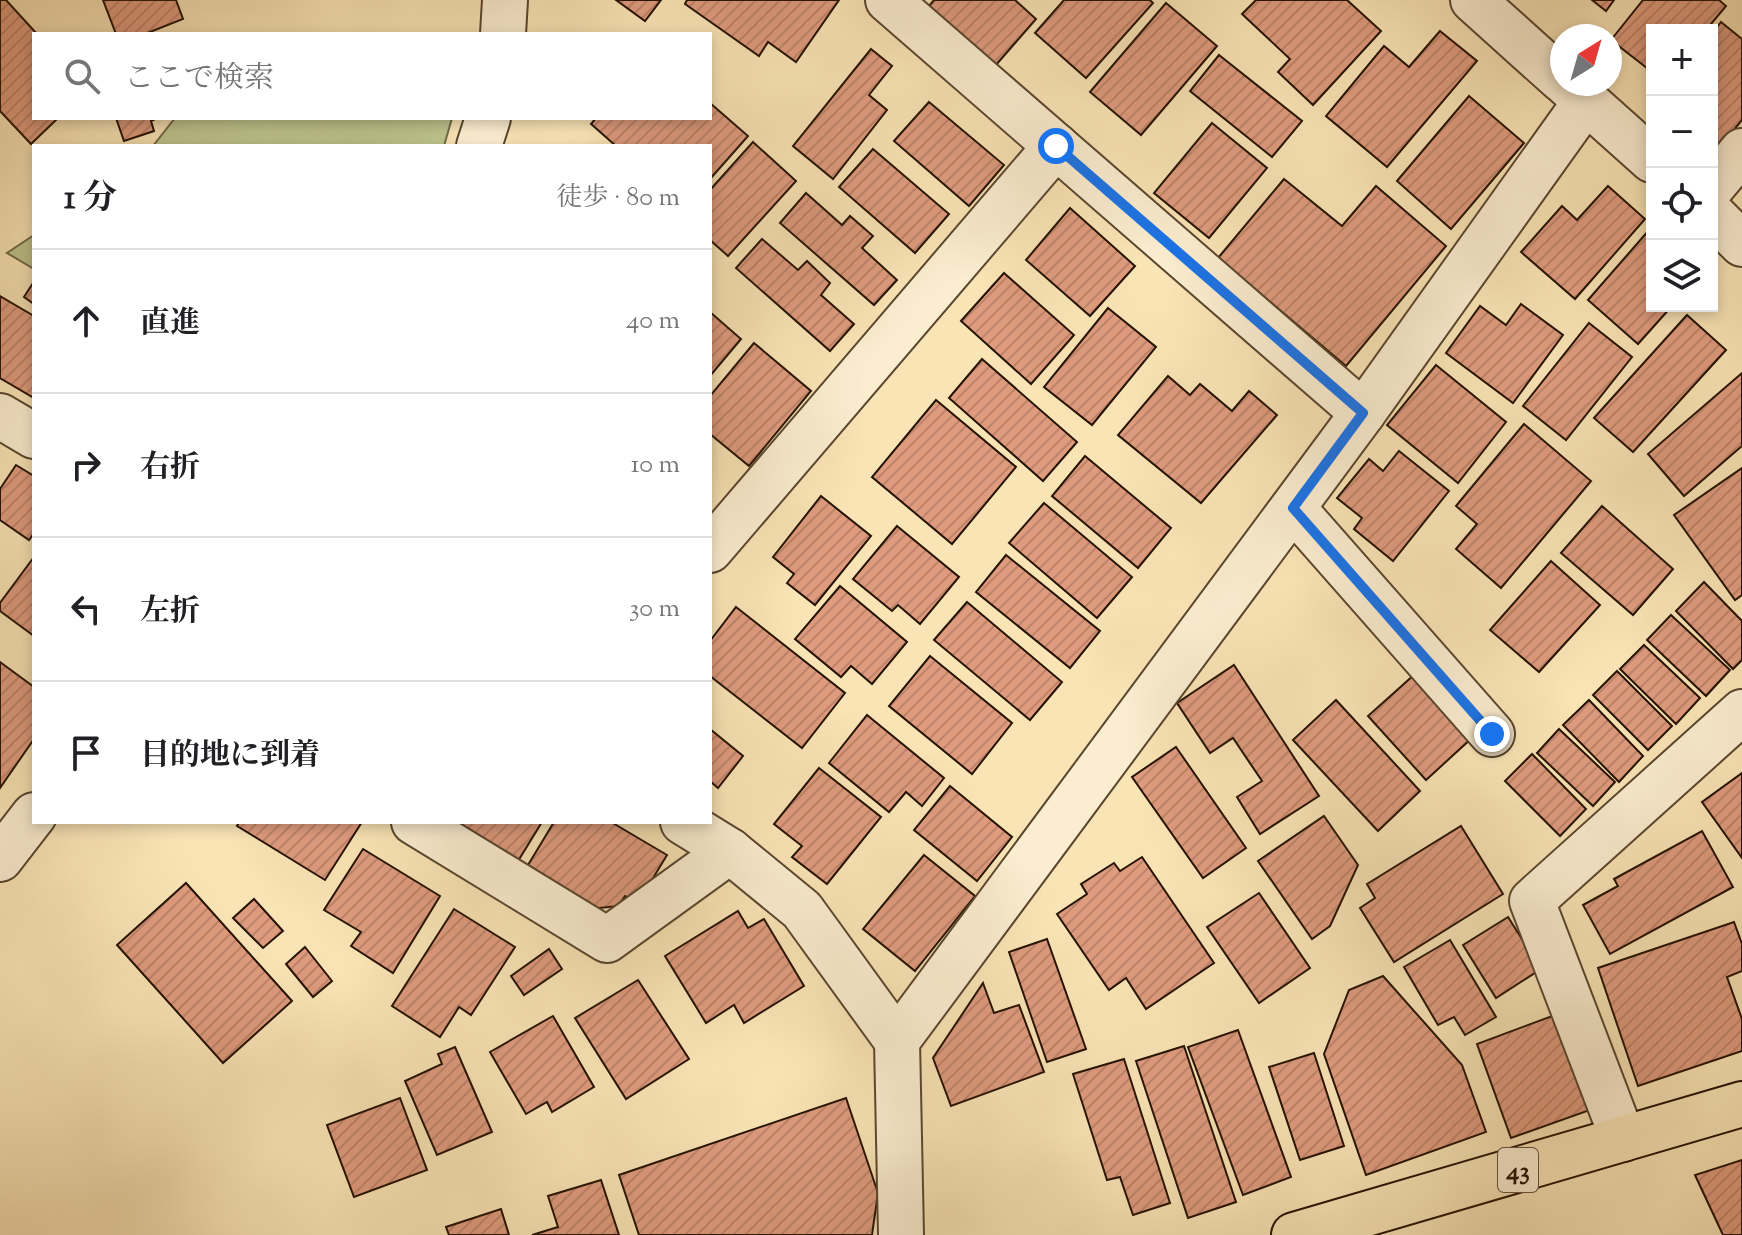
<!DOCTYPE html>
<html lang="ja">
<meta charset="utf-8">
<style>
:root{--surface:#fff;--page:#f6f6f6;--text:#202124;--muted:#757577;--line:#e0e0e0}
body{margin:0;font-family:"Sorts Mill Goudy","Noto Serif JP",serif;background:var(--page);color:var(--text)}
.controls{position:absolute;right:24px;top:24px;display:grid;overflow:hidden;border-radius:0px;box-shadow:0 4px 12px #0003}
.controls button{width:72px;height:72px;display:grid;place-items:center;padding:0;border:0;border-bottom:2px solid var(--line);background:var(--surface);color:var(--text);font:40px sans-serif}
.compass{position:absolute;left:1550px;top:24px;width:72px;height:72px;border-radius:50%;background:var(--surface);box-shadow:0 4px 12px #0003;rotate:37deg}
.stop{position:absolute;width:24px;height:24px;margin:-18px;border:6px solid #1a73e8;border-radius:50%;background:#fff}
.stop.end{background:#1a73e8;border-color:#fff;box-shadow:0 2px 8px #0008}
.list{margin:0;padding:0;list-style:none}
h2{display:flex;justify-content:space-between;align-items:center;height:104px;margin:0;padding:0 32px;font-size:34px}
h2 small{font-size:26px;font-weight:400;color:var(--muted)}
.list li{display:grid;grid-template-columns:52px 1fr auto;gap:24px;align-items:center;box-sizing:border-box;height:144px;padding:0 32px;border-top:2px solid var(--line)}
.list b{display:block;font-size:30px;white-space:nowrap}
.list em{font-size:26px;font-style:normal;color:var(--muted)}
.icon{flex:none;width:44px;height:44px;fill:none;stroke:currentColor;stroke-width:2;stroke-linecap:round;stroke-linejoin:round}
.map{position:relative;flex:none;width:1742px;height:1235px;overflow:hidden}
.search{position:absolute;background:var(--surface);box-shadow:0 4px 12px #0003;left:32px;top:32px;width:680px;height:88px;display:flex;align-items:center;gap:20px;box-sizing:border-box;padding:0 28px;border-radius:0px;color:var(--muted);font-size:30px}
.panel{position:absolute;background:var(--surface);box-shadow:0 4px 12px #0003;left:32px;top:144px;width:680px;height:680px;border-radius:0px}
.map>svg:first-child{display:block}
</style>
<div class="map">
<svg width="1742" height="1235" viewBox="0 0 1742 1235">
<defs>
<pattern id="building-hatch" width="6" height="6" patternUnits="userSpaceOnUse" patternTransform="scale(2)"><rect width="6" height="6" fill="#de9b7e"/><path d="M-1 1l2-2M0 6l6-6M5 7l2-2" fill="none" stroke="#be846b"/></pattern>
</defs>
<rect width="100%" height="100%" fill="#f9e4b6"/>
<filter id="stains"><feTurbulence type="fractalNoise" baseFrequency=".0025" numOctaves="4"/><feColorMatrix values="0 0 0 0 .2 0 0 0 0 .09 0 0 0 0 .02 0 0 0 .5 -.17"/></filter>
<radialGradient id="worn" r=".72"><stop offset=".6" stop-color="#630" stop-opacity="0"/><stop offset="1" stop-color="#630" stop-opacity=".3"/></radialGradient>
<g fill="#bec48e" stroke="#726b47" stroke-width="2">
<path d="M175,118H452L444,146H153Z"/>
<path d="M34,235V269L7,253Z"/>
</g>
<g fill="url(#building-hatch)" stroke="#251200" stroke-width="2">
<path d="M0,0H6L37,34H34V118H58L31,144L0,111Z"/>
<path d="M103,0H176L183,19L145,34H116Z"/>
<path d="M616,0H661L645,21Z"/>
<path d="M687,0H839L796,62L768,42L759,56L685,4Z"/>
<path d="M934,0H1015L1036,19L995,66L929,6Z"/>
<path d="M1064,0H1150L1153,3L1086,78L1035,33Z"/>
<path d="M1256,0H1347L1381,31L1313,105L1278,72L1290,59L1242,14Z"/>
<path d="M1592,0H1614L1606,11Z"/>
<path d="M1643,0H1719L1726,6L1706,30H1652V72L1611,40Z"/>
<path d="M1166,3L1217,46L1141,135L1090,92Z"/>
<path d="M1721,22L1742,39V120L1717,151L1712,147V34Z"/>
<path d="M1440,31L1477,61L1387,167L1326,116L1384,46L1409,67Z"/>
<path d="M871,49L892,66L869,95L887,110L833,179L793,146Z"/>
<path d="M1219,55L1302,121L1272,157L1190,91Z"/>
<path d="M1469,96L1524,143L1451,229L1397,181Z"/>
<path d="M929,102L1004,165L969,206L894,141Z"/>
<path d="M710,103L748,136L710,179V146H616L591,124L596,118H710Z"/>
<path d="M116,118H157L151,121L154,131L124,141Z"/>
<path d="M1212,123L1267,168L1209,238L1154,193Z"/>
<path d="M753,142L796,181L728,256L710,240V190Z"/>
<path d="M873,149L949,214L915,253L839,187Z"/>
<path d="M1284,179L1342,226L1376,186L1446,246L1346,366L1218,258Z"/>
<path d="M1608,186L1645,219L1575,299L1521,252L1562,206L1577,220Z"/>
<path d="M806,193L842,225L850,216L873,236L862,248L897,280L874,305L780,223Z"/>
<path d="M1070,208L1135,266L1090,316L1026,260Z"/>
<path d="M1649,230L1652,233V306H1672L1638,344L1588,300Z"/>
<path d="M762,239L798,270L807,261L830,283L821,295L854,324L830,351L736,268Z"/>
<path d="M1004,273L1074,335L1031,384L961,321Z"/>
<path d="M33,283L34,284V304L24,297Z"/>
<path d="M0,296L34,316V398L0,378Z"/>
<path d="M1521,304L1563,335L1513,403L1446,353L1480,306L1506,325Z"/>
<path d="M1108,308L1156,347L1092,425L1044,387Z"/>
<path d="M710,312L741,339L710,376Z"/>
<path d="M1687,315L1726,350L1633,452L1594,418Z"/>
<path d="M1589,323L1632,357L1566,440L1523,406Z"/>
<path d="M754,343L811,391L749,466L710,434V396Z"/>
<path d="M982,359L1077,442L1043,481L949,398Z"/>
<path d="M1436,365L1506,422L1458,483L1387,425Z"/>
<path d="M1742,373V446L1684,496L1648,454Z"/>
<path d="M1168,376L1190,395L1200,384L1232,411L1249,391L1277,415L1201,503L1118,435Z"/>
<path d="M936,400L1016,467L952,544L872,477Z"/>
<path d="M1524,424L1591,481L1501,588L1456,549L1477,524L1456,506Z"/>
<path d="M1399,451L1449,491L1393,561L1354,529L1362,518L1337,498L1369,459L1383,471Z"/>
<path d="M1085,456L1171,528L1138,568L1052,496Z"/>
<path d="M16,465L34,476V533L29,540L0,520V489Z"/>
<path d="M1742,468V595L1735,600L1674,515Z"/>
<path d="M821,496L871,536L815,605L787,583L794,574L773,557Z"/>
<path d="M1044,503L1132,577L1097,618L1009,543Z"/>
<path d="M1602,506L1673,569L1633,615L1561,553Z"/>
<path d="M897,526L959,577L920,624L898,605L892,611L853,579Z"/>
<path d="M1006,555L1100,631L1070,668L976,592Z"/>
<path d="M34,557V636L0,611V603Z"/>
<path d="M1551,561L1600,605L1539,672L1490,630Z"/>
<path d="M1704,582L1742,621V660L1733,669L1676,611Z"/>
<path d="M840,586L907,642L872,684L851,666L841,677L795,639Z"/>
<path d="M967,602L1062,682L1030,720L934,640Z"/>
<path d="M736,607L845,693L802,748L710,676V641Z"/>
<path d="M1671,615L1730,670L1706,696L1647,640Z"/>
<path d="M1644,645L1700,698L1676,724L1620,669Z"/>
<path d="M930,656L1012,723L972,774L889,706Z"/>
<path d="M0,662L34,687V739L0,788Z"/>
<path d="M1234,665L1319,796L1260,834L1237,797L1262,781L1233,738L1210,753L1177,703Z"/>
<path d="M1617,671L1672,726L1648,750L1593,695Z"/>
<path d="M1415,674L1472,738L1426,780L1368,716Z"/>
<path d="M1336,700L1420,791L1378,831L1293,740Z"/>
<path d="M1589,700L1643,756L1619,782L1563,725Z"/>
<path d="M867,715L944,778L922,806L906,792L889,812L829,763Z"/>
<path d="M710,729L743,756L718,788L710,781Z"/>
<path d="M1559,729L1615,782L1593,806L1537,753Z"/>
<path d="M1176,747L1246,848L1203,878L1132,777Z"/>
<path d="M1532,754L1586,809L1560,836L1505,781Z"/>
<path d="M819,768L881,817L827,884L792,857L802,846L774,824Z"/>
<path d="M1742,773V858L1702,802Z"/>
<path d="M950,786L1012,837L977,881L914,830Z"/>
<path d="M1324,816L1358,865L1330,926L1312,939L1258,861Z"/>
<path d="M239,822H362L325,880L237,826Z"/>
<path d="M455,822H542L518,861Z"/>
<path d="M554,822H611L667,855L638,903L625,896L618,906L581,910L522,875Z"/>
<path d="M1461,826L1503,894L1394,962L1360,908L1375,898L1367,884Z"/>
<path d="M1702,831L1733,887L1610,954L1583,905L1618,886L1614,879Z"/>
<path d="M363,849L440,896L393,973L351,946L361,932L324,910Z"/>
<path d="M924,855L975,896L915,971L863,929Z"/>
<path d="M1142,857L1214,963L1146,1009L1126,978L1109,990L1057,914L1087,894L1081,884L1114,863L1120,871Z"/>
<path d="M186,883L292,1001L223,1063L117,945Z"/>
<path d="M1259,893L1310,968L1259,1003L1207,927Z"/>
<path d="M254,899L283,931L263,948L233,918Z"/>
<path d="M454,909L515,947L471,1015L459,1007L440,1037L392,1006Z"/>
<path d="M738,911L748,928L764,919L804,986L744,1023L734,1005L706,1023L665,956Z"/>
<path d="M1508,917L1541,969L1496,998L1463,945Z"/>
<path d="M1734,922L1742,944V971L1727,977L1742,1019V1051L1638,1086L1598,968Z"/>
<path d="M1047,939L1086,1049L1047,1062L1009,952Z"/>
<path d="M1450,940L1496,1017L1465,1035L1454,1017L1438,1025L1404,967Z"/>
<path d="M305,947L332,981L313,997L286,964Z"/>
<path d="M549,949L562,969L524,995L511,976Z"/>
<path d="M1383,976L1462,1065L1486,1132L1366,1175L1324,1054L1349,990Z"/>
<path d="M638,980L689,1059L626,1099L575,1018Z"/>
<path d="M983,983L994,1013L1019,1005L1044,1072L951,1106L933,1058Z"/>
<path d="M1555,1015L1590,1110L1511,1138L1477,1044Z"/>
<path d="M553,1016L594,1087L552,1112L547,1102L526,1114L490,1052Z"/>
<path d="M1238,1030L1291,1177L1243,1195L1188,1047Z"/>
<path d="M1184,1046L1236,1202L1188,1218L1136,1061Z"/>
<path d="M455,1047L492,1132L437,1155L405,1081L442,1064L438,1054Z"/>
<path d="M1314,1053L1344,1146L1300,1160L1269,1067Z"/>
<path d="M1124,1059L1170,1203L1133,1215L1120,1177L1107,1180L1073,1074Z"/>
<path d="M400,1098L427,1170L354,1197L327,1125Z"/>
<path d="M846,1098L878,1193L872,1235H639L619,1175Z"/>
<path d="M1742,1160V1235H1723L1695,1175Z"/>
<path d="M601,1180L619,1235H532L558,1227L548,1196Z"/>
<path d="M501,1209L509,1235H449L446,1227Z"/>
</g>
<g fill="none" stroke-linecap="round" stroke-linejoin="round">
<defs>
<g id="street">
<path d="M888,0L1363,413"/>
<path d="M1473,0L1562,80"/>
<path d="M503,34L505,0"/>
<path d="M1567,84L1652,160"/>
<path d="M479,146L488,118"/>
<path d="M1712,187L1742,151"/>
<path d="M1712,214L1742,244"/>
<path d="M0,416L34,436"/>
<path d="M1293,508L1492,734"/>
<path d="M710,550L1056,146"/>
<path d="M414,822L607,940L730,851"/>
<path d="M683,822L730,851L802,910L897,1041"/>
<path d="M0,859L34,815"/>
<path d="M1623,1139L1532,901L1742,712"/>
<path d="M901,1235L897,1041L1363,413L1586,101"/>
</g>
<path id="primary" d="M1294,1235L1742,1104"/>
</defs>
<use href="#street" stroke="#5a462e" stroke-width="48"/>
<use href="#primary" stroke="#251200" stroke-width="48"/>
<use href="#street" stroke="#fbedd0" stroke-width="44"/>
<use href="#primary" stroke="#f9e4b6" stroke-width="44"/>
</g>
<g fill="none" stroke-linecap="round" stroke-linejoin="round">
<path stroke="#1a73e8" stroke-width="10" d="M1056,146L1363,413L1293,508L1492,734"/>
</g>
<g text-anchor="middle" stroke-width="6" stroke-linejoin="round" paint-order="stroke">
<rect fill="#fbedd0" stroke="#65543e" stroke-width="2" x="1498" y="1148" width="40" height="44" rx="6"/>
<g font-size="26" font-weight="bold" fill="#251200">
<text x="1518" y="1179">43</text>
</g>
</g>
<rect width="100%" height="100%" filter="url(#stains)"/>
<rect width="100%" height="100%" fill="url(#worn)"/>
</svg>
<div class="controls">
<button>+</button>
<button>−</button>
<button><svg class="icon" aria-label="locate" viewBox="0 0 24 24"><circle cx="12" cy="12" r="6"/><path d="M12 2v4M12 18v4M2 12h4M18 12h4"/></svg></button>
<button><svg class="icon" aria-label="layers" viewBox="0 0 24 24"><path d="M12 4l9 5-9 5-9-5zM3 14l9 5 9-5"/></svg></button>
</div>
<svg class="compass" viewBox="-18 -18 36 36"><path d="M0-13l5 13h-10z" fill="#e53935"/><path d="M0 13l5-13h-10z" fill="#757577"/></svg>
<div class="stop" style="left:1056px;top:146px"></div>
<div class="stop end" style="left:1492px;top:734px"></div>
<div class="search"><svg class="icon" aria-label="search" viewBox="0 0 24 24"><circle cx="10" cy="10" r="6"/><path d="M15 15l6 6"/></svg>ここで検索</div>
<section class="panel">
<h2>1 分<small>徒歩 · 80 m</small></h2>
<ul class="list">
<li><svg class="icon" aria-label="ahead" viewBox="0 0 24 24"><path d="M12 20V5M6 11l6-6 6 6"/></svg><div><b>直進</b></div><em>40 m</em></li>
<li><svg class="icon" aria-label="right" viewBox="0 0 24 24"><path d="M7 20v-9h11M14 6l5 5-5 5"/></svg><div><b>右折</b></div><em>10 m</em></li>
<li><svg class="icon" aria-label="left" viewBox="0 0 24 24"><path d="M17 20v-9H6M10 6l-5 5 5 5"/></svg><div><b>左折</b></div><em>30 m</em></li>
<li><svg class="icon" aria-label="arrive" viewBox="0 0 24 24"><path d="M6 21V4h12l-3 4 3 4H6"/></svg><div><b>目的地に到着</b></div></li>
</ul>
</section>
</div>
